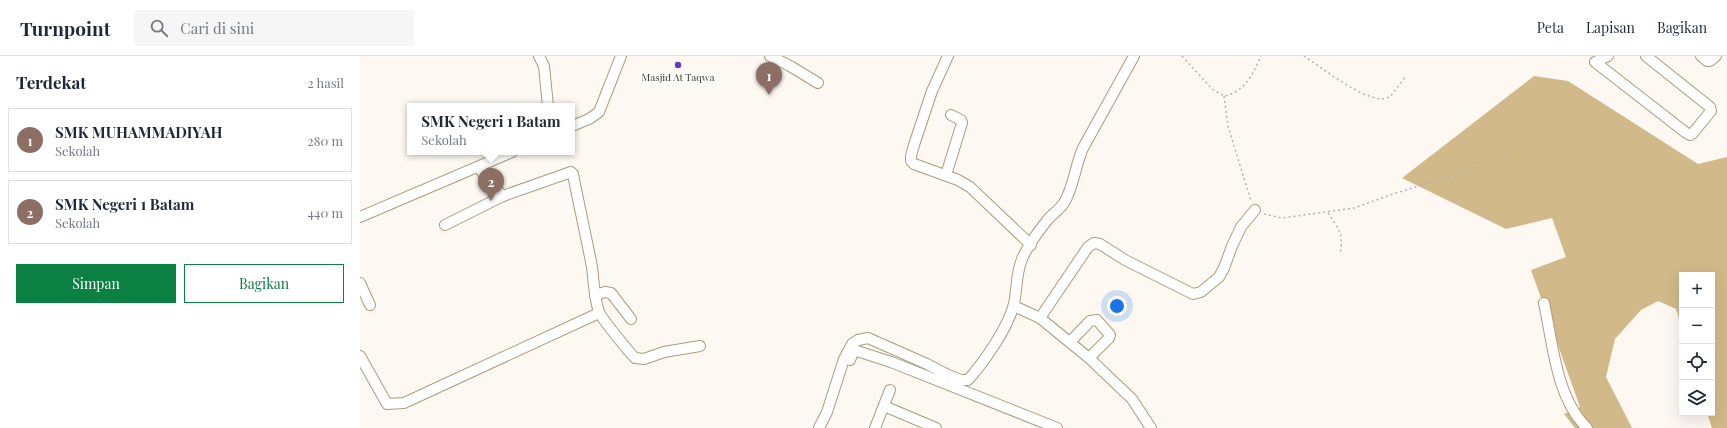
<!DOCTYPE html>
<html lang="id">
<meta charset="utf-8">
<style>
:root{--surface:#fff;--page:#f6f6f7;--text:#1f2937;--muted:#747a83;--line:#e0e1e3;--accent:#0b8043}
body{margin:0;font-family:"Playfair Display",serif;background:var(--page);color:var(--text)}
.controls{position:absolute;right:12px;bottom:12px;display:grid;overflow:hidden;border-radius:0px;box-shadow:0 4px 16px #0002}
.controls button{width:36px;height:36px;display:grid;place-items:center;padding:0;border:0;border-bottom:1px solid var(--line);background:var(--surface);color:var(--text);font:20px sans-serif}
.you{position:absolute;left:757px;top:250px;width:14px;height:14px;margin:-10px;border:3px solid #fff;border-radius:50%;background:#1a73e8;box-shadow:0 0 0 6px #1a73e833}
.badge{display:grid;place-items:center;width:26px;height:26px;border-radius:50%;background:var(--accent);color:#fff;font-size:13px;font-weight:700}
.pin{position:absolute;translate:-50% -33px;filter:drop-shadow(0 1px 2px #0008)}
.pin::after{content:'';position:absolute;top:21px;width:14px;height:12px;background:inherit;clip-path:polygon(0 0,100% 0,50% 100%)}
.popup{position:absolute;left:47px;top:47px;width:168px;height:52px;box-sizing:border-box;display:grid;place-content:center;border-radius:0px;background:var(--surface);filter:drop-shadow(0 1px 3px #0005);font-size:13px;white-space:nowrap;color:var(--muted)}
.popup b{font-size:15px;color:var(--text)}
.popup::after{content:'';position:absolute;left:50%;top:100%;margin-left:-8px;border:8px solid transparent;border-top-color:var(--surface)}
.list{margin:0;padding:0;list-style:none}
h2{display:flex;justify-content:space-between;align-items:center;height:52px;margin:0;padding:0 16px;font-size:17px}
h2 small{font-size:13px;font-weight:400;color:var(--muted)}
.list li{display:grid;grid-template-columns:26px 1fr auto;gap:12px;align-items:center;box-sizing:border-box;height:64px;margin:0 8px 8px;padding:0 8px;border:1px solid var(--line);border-radius:0px}
.list b{display:block;font-size:15px;white-space:nowrap}
.list p{margin:0;font-size:13px;white-space:nowrap;color:var(--muted)}
.list em{font-size:13px;font-style:normal;color:var(--muted)}
.actions{display:flex;gap:8px;padding:12px 16px}
.actions a{flex:1;padding:9px 0;border:1px solid var(--accent);border-radius:0px;text-align:center;font-size:14px;color:var(--accent)}
.actions .main{background:var(--accent);color:#fff}
.icon{flex:none;width:22px;height:22px;fill:none;stroke:currentColor;stroke-width:2;stroke-linecap:round;stroke-linejoin:round}
.map{position:relative;flex:none;width:1367px;height:372px;overflow:hidden}
header{display:flex;align-items:center;gap:24px;box-sizing:border-box;height:56px;padding:0 20px;background:var(--surface);border-bottom:1px solid var(--line)}
header strong{font-size:19px}
nav{display:flex;gap:22px;margin-inline-start:auto;font-size:14px}
.search{width:280px;height:36px;background:var(--page);display:flex;align-items:center;gap:10px;box-sizing:border-box;padding:0 14px;border-radius:0px;color:var(--muted);font-size:15px}
main{display:flex}
aside{flex:1;background:var(--surface)}
.map>svg:first-child{display:block}
</style>
<header>
<strong>Turnpoint</strong>
<div class="search"><svg class="icon" aria-label="search" viewBox="0 0 24 24"><circle cx="10" cy="10" r="6"/><path d="M15 15l6 6"/></svg>Cari di sini</div>
<nav><a>Peta</a><a>Lapisan</a><a>Bagikan</a></nav>
</header>
<main>
<aside>
<h2>Terdekat<small>2 hasil</small></h2>
<ul class="list">
<li><span class="badge" style="background:#8d6e63">1</span><div><b>SMK MUHAMMADIYAH</b><p>Sekolah</p></div><em>280 m</em></li>
<li><span class="badge" style="background:#8d6e63">2</span><div><b>SMK Negeri 1 Batam</b><p>Sekolah</p></div><em>440 m</em></li>
</ul>
<div class="actions"><a class="main">Simpan</a><a>Bagikan</a></div>
</aside>
<div class="map">
<svg width="1367" height="372" viewBox="0 0 1367 372">
<rect width="100%" height="100%" fill="#fdf9f2"/>
<path fill="#d1b989" d="M1174,20L1208,25L1338,108L1367,101V372H1352L1347,357H1352V219H1322V272L1316,253L1298,245L1281,254L1255,283L1246,321L1272,372H1215L1204,358L1220,351L1171,214L1206,201L1192,162L1146,173L1042,122Z"/>
<g fill="none" stroke-linecap="round" stroke-linejoin="round">
<defs>
<g id="minor">
<path d="M179,0L184,10L188,50"/>
<path d="M410,0L430,10L458,27"/>
<path d="M588,0L572,35L554,89L551,100V105L554,108L598,124L610,131L671,189"/>
<path d="M1248,0L1235,6L1325,76L1330,79L1333,77L1351,55L1350,51L1286,0"/>
<path d="M1341,0L1347,5H1350L1356,0"/>
<path d="M212,70L229,63L239,56L261,0"/>
<path d="M118,111L134,131L143,140L211,116L213,118C219,149 226,180 232,211C234,227 234,241 239,256C242,263 269,296 275,302L284,303L304,296L340,290"/>
<path d="M586,119L602,67L601,64L591,59"/>
<path d="M0,161L152,96"/>
<path d="M85,169L143,140"/>
<path d="M0,227L10,249"/>
<path d="M235,239L245,236L251,237L271,263"/>
<path d="M1184,247C1193,288 1196,342 1227,372"/>
<path d="M654,250L680,262L729,302L772,343L791,372"/>
<path d="M680,262L728,191L734,187L740,188L765,204L833,238L841,236L859,221L864,212L872,190L881,171L895,154"/>
<path d="M710,286L730,265L737,264L750,279L749,282L729,302"/>
<path d="M0,300L27,348L44,347L239,257"/>
<path d="M490,304L494,294L531,306L697,372"/>
<path d="M524,350L576,372"/>
<path d="M459,372L467,356L484,303L492,288L498,284L508,282L567,308L588,319L601,324H608C624,306 648,272 654,248C657,234 656,217 662,203C667,191 681,172 689,162C694,157 700,153 704,147C714,130 715,110 723,92L774,0"/>
<path d="M515,372L530,334"/>
</g>
</defs>
<use href="#minor" stroke="#ac9c7c" stroke-width="12"/>
<g stroke="#b7b2a8" stroke-width="1.5" stroke-dasharray="2 3" stroke-linecap="butt">
<path d="M822,0L852,33L864,40C885,36 893,18 901,0"/>
<path d="M944,0C962,12 999,41 1021,43C1023,43 1027,42 1030,41L1046,20"/>
<path d="M864,40L868,70L891,145"/>
<path d="M968,157C979,174 984,177 980,198"/>
<path d="M904,158L922,162L994,152L1033,138L1114,113L1154,96"/>
</g>
<use href="#minor" stroke="#fff" stroke-width="10"/>
</g>
<circle fill="#673eb6" stroke="#fff" stroke-width="1.5" cx="318" cy="9" r="4"/>
<g text-anchor="middle" stroke-width="3.5" stroke-linejoin="round" paint-order="stroke">
<g font-size="10" fill="#383224" stroke="#fff">
<text x="318" y="25">Masjid At Taqwa</text>
</g>
</g>
</svg>
<div class="controls">
<button>+</button>
<button>−</button>
<button><svg class="icon" aria-label="locate" viewBox="0 0 24 24"><circle cx="12" cy="12" r="6"/><path d="M12 2v4M12 18v4M2 12h4M18 12h4"/></svg></button>
<button><svg class="icon" aria-label="layers" viewBox="0 0 24 24"><path d="M12 4l9 5-9 5-9-5zM3 14l9 5 9-5"/></svg></button>
</div>
<div class="you"></div>
<div class="pin badge" style="left:409px;top:39px;background:#8d6e63">1</div>
<div class="pin badge" style="left:131px;top:145px;background:#8d6e63">2</div>
<div class="popup"><b>SMK Negeri 1 Batam</b>Sekolah</div>
</div>
</main>
